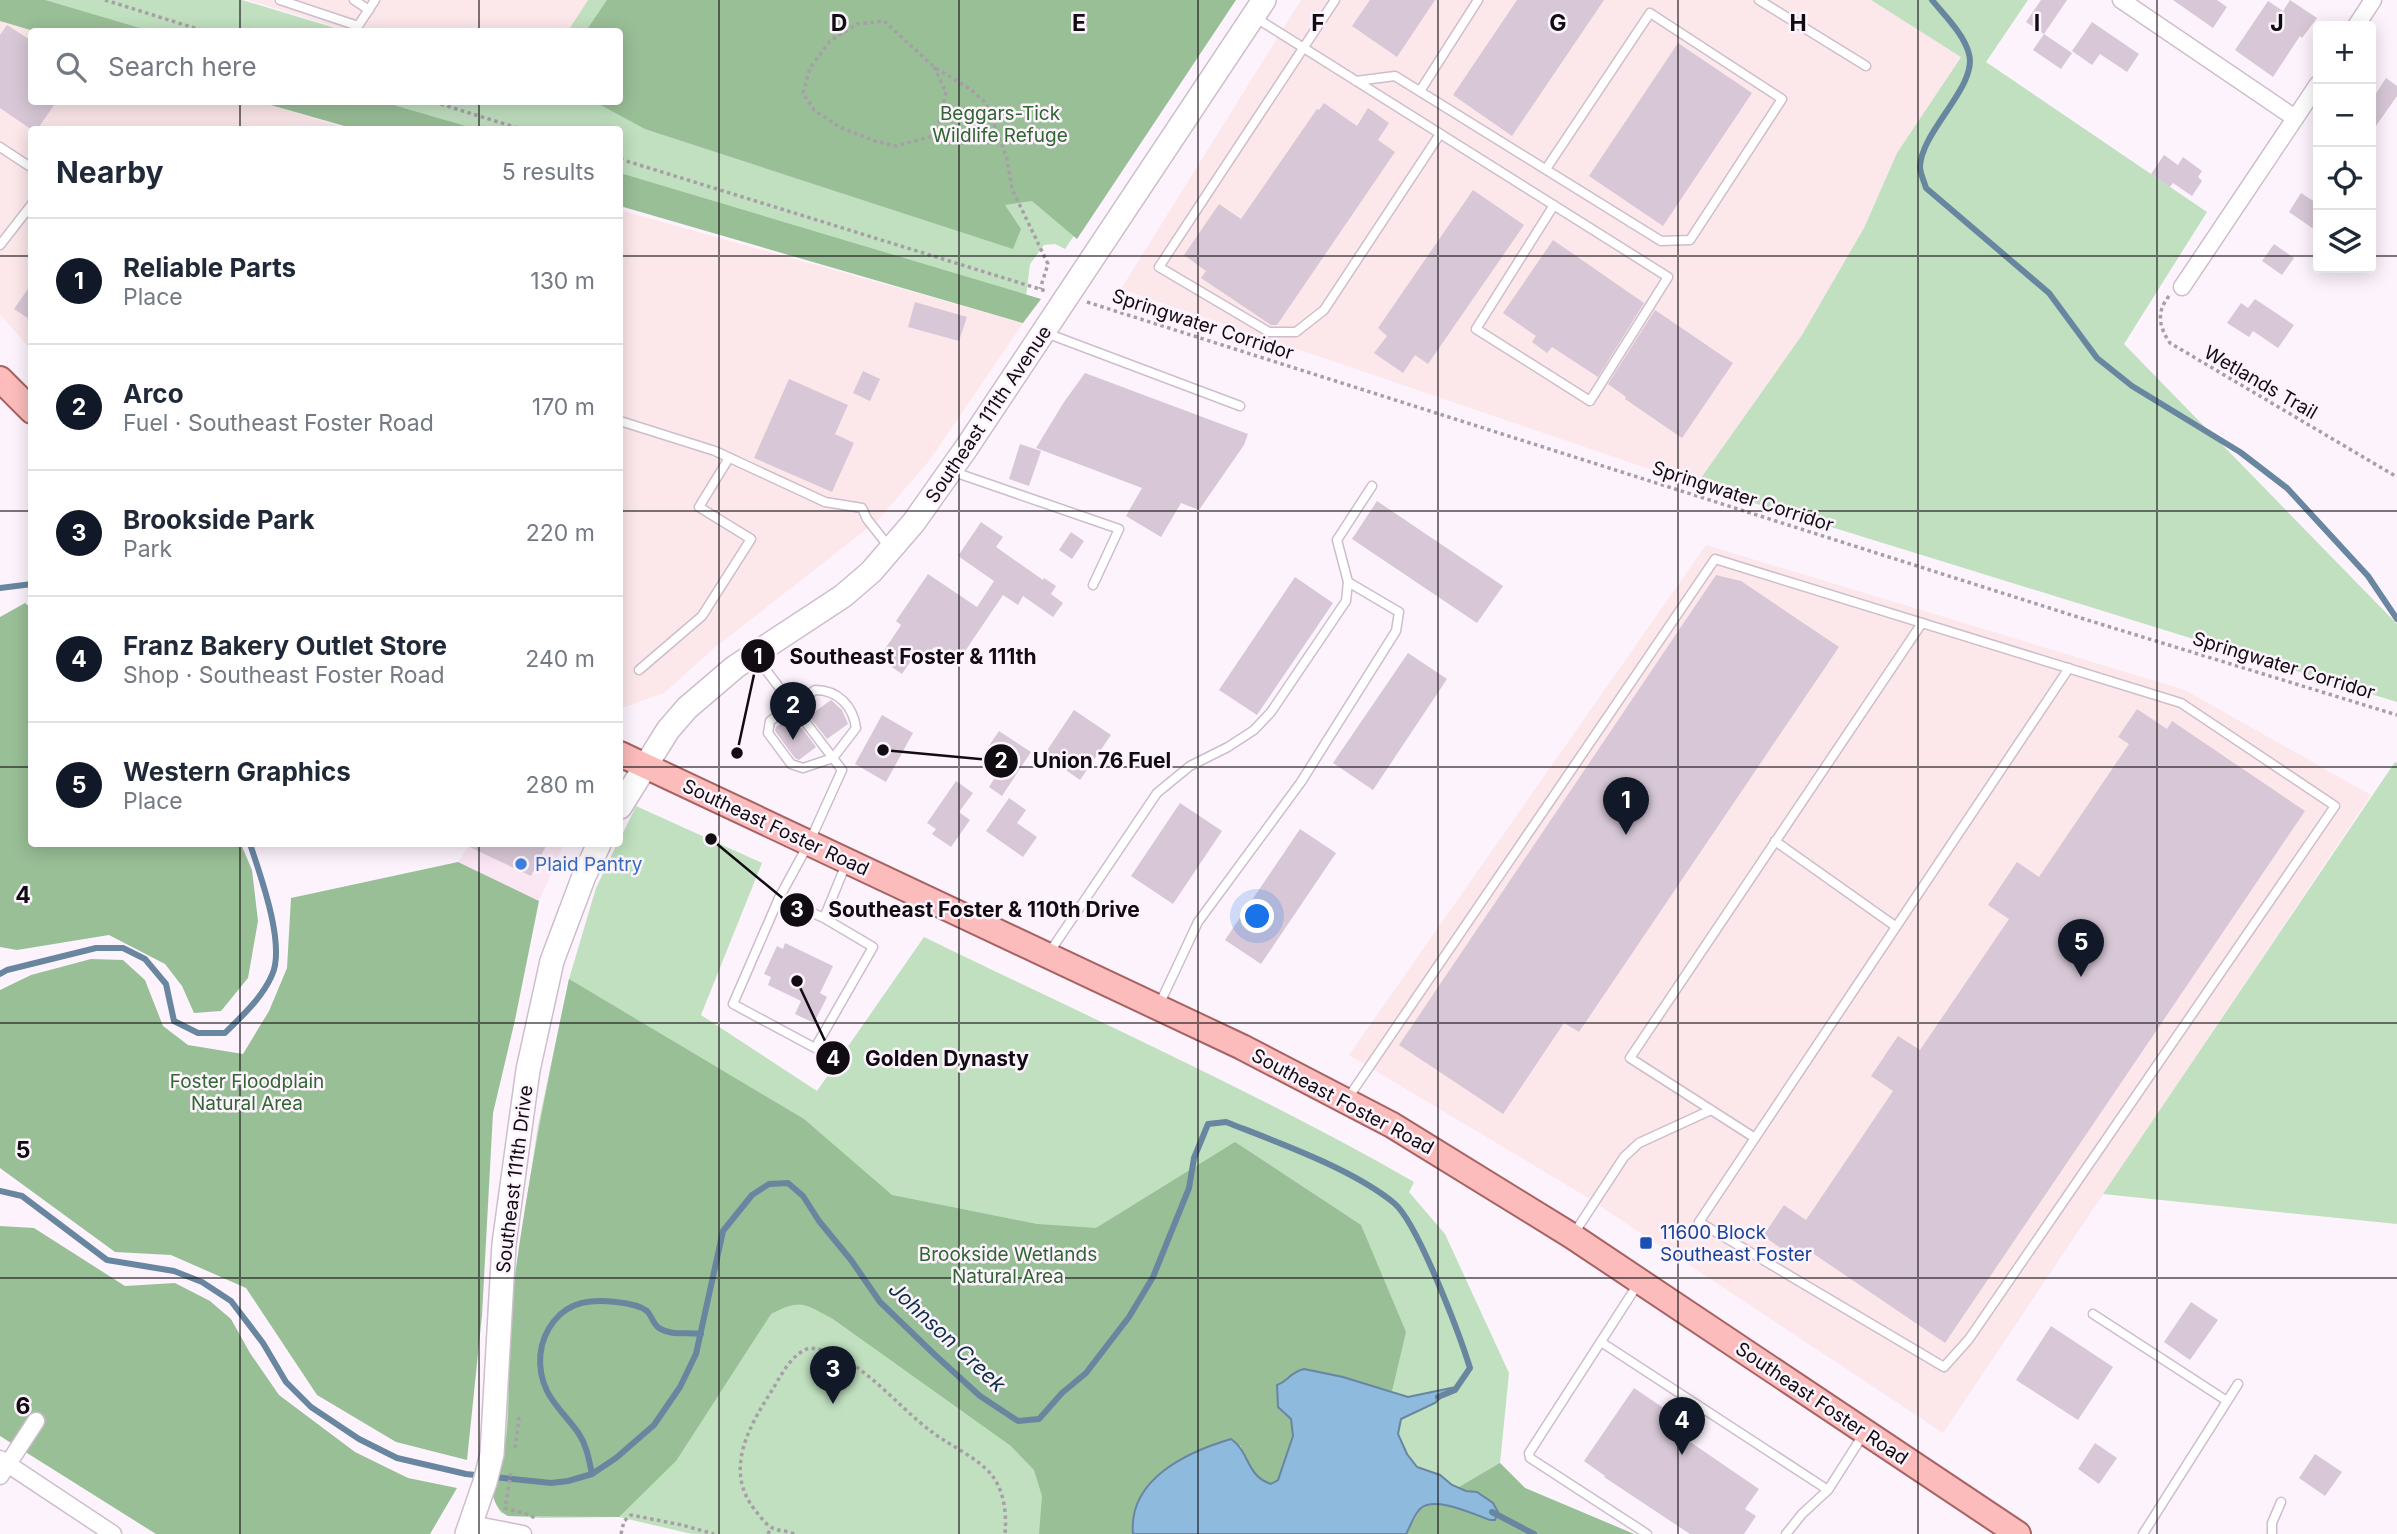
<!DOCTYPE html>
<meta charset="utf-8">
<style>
:root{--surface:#fff;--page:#f2f2f3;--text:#1f2937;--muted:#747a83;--line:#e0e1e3;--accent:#111827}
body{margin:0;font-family:Inter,sans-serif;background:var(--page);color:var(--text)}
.controls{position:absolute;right:21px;top:21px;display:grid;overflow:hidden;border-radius:7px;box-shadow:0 4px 18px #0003}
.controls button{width:63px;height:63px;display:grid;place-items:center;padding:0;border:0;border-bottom:2px solid var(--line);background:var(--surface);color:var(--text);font:35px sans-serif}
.you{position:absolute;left:1258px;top:917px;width:24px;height:24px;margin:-18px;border:5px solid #fff;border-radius:50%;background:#1a73e8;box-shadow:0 0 0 10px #1a73e833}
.badge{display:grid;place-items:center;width:46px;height:46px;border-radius:50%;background:var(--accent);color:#fff;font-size:23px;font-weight:700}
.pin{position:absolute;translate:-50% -58px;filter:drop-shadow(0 2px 4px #0008)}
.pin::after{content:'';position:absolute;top:37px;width:24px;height:21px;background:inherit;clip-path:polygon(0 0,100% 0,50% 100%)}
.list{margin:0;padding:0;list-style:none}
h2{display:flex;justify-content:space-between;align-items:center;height:91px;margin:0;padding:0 28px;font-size:30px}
h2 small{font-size:23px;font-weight:400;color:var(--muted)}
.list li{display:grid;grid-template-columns:46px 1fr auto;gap:21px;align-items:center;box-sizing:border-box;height:126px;padding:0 28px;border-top:2px solid var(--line)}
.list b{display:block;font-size:26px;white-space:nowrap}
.list p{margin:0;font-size:23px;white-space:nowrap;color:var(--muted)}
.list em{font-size:23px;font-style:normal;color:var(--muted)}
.icon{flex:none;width:38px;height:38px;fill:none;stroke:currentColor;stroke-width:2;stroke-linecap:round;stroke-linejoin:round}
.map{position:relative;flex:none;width:2397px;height:1534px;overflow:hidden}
.search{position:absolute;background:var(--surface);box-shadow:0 4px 18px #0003;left:28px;top:28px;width:595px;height:77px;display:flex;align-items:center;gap:18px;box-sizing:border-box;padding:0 24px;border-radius:7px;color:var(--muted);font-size:26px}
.panel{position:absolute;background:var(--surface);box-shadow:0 4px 18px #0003;left:28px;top:126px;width:595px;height:721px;border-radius:7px}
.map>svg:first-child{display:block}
</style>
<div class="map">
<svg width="2397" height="1534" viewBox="0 0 2397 1534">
<rect width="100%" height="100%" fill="#fdf3fd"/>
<path fill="#fbe6f4" d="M470,844H564L539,901L458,862Z"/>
<g fill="#fce7ea">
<path d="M248,0H588L568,32L349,31Z"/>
<path d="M1301,0H1871L1961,56L1897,153L1864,228L1802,335L1696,485L1121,289Z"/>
<path d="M0,19L39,31L32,32V102H260L349,129L32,130L31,350L0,314Z"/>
<path d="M620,210L1023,323L929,461L878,520L713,649L664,693L622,708L620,707Z"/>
<path d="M1706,545L2185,690L2371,795L1943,1433L1585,1196L1349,1055Z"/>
</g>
<g fill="#c0e0bf">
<path d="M0,0H242L345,31H49Z"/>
<path d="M588,0H1232L1065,249L1055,244L1044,245L1030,264L1023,323L620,202V130L377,129L283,102H620V32L568,31Z"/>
<path d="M1871,0H2028L1986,62L2207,212L2124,344L2397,624V702L1696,485L1802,335L1864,228L1897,153L1961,57Z"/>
<path d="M2395,762L2397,763V1224L2103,1194Z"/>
<path d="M636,806L762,863L701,1015L817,1091L924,937C1088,1017 1255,1091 1414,1182L1409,1192L1445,1234L1509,1373L1500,1463L1525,1488L1634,1534H1406L1420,1510L1466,1491L1452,1485L1440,1475L1417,1467L1407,1454L1398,1434L1401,1419L1435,1403L1450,1389L1408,1397L1392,1391L1133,1531V1534H692L619,1517L541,1518L508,1516L500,1512L491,1493L506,1439L510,1309L538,1126L569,979L596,888L617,844H620V839Z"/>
</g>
<g fill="#99bf97">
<path d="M0,0H45L150,31H34L0,21Z"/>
<path d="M607,0H1236L1077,239L1032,201L1005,205L1021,229L1013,249L645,129L595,102H620V32L586,31Z"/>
<path d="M260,102H383L476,129H355Z"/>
<path d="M620,173L1041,299L1023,323L620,206Z"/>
<path d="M25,603L32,609V844H241L252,870L258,921L248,978L221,1011L194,1013L182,986L165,964L109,935L17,950L0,947V617Z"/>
<path d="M458,862L539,901L515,1020L493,1113L482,1315L467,1460L396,1442L317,1395L246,1288L171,1255L115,1252L0,1168V990L31,975L91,959L123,960L145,980L163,1026L188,1045L243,1054L269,1011L287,968L291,898Z"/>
<path d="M569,979L804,1119L892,1195L1037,1224L1096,1228L1235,1142L1361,1225L1406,1332L1392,1391L1343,1377H1287L1283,1383L1291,1419L1293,1436L1278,1480L1271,1484C1254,1478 1245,1463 1241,1446C1224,1449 1202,1450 1186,1456C1156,1470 1130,1500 1133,1534H1039L1042,1496L1034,1470L1011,1446L833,1319C804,1304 802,1298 771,1314L676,1461L619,1517L508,1516C478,1498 502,1465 506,1439C512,1395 505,1349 511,1305C525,1195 546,1087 569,979Z"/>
<path d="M0,1226L34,1228L125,1286L175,1283L210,1301L231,1319L250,1353L279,1395L355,1452L408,1478L457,1488L430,1534H156L0,1436Z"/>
<path d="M1500,1463L1525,1488L1634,1534H1406L1420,1510Z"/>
</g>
<path fill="#8dbadd" stroke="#6886a0" stroke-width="2" d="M1304,1369L1343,1377L1408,1397L1451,1388L1435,1403L1401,1419L1398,1434L1407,1454L1417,1467L1440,1475L1452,1485L1466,1491L1477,1492L1493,1503L1498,1512L1495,1520H1490C1473,1514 1434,1495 1420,1509C1414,1515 1410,1527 1406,1534H1133C1128,1479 1187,1452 1231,1439C1250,1452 1246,1476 1271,1484L1278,1480L1293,1436L1291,1419L1278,1407L1277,1385C1289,1381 1288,1373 1304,1369Z"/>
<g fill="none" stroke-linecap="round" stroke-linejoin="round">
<g stroke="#6886a0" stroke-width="6">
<path d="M1932,0C1944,15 1964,34 1969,54C1978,86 1921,131 1920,167C1920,173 1924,181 1926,188L2049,293L2097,358L2132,386L2240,452L2287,488L2368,576L2397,619"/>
<path d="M0,588L32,584"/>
<path d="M0,974L7,970L96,948H123L145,959L166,984L174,1021L198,1033H225C243,1015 262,998 272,975C286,945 260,874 250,844"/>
<path d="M0,1191L22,1196L107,1260L174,1271L202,1282L231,1301L263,1343L286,1382L311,1407L359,1439L397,1458L466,1474L551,1483L568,1481L592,1474L616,1458L654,1425L680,1387L696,1354L723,1231L752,1195L769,1184L788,1183L803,1196L819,1221L851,1260L880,1302L935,1355L980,1396L1018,1421L1039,1419L1062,1393L1086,1373L1129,1317L1153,1277L1189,1188L1194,1158L1208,1124L1226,1122C1277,1142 1353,1169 1394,1203C1418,1223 1460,1336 1470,1368L1455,1390L1438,1397"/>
<path d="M592,1474C589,1460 587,1446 579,1434C569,1419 555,1407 547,1391C536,1368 538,1341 554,1321C570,1301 592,1299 616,1302C626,1303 639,1305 647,1311C652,1316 653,1324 659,1328C671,1336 687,1332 701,1334"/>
<path d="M1492,1512L1534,1534"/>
</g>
</g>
<g fill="#d8c8d7">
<path d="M1370,0H1435L1397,57L1352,26Z"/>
<path d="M1517,0H1604L1512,136L1453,95Z"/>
<path d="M2041,0H2067L2044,34L2026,22Z"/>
<path d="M2173,0H2217L2227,7L2213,28Z"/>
<path d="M2290,0L2317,18L2302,38L2300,36L2273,77L2235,50L2268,1L2283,11Z"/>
<path d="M2092,22L2139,54L2127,72L2100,54L2092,65L2072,51Z"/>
<path d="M7,25L32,41V102H56L37,130H32L0,108V35Z"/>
<path d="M2044,34L2072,53L2061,69L2033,50Z"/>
<path d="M1678,43L1752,93L1663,226L1589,176Z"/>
<path d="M2386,78L2397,86V96L2371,133V101Z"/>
<path d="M1324,103L1357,126L1368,108L1389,123L1378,140L1395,152L1277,325H1271L1201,278L1206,271L1184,255L1219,204L1241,219L1317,109L1319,110Z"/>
<path d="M2164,155L2178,165L2183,157L2202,171L2198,177L2202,181L2192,196L2173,183L2170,187L2151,174Z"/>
<path d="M1473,190L1524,225L1428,364L1415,355L1403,373L1374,353L1387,336L1378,328Z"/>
<path d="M2301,193L2318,204V232L2289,212Z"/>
<path d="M1553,240L1644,303L1598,377L1552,347L1547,353L1532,342L1536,336L1503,313Z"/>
<path d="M2274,244L2294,258L2282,275L2262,261Z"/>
<path d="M32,283V321L14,309Z"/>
<path d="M2255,299L2294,325L2278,348L2253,331L2249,337L2227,323L2241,303L2248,308Z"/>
<path d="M915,302L967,317L959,341L908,327Z"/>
<path d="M1655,310L1733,363L1682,438L1625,399L1626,397L1608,384Z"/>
<path d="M863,371L880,379L870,401L853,393Z"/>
<path d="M1085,373L1248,434L1244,445L1199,510L1181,503L1161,537L1126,516L1142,488L1036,448L1064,402Z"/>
<path d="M789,379L848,405L835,434L854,443L832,492L754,458Z"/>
<path d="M1020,444L1041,451L1029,486L1009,479Z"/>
<path d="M1377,501L1503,586L1477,623L1352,539Z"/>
<path d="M981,522L1003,537L996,547L1043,580L1044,578L1056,586L1051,594L1063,603L1053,617L1023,596L1018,605L1003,595L957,663L934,647L921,665L912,659L902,674L879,658L901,625L896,621L928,574L977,607L994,581L958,556Z"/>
<path d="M1071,532L1084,541L1072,559L1059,550Z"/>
<path d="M1716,575L1741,581L1839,647L1579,1032L1564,1023L1503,1114L1399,1045Z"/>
<path d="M1295,577L1333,603L1257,715L1219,690Z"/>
<path d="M1408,653L1447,679L1373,790L1333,763Z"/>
<path d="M831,700L842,710L848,724L827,739L809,716Z"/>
<path d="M2137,709L2167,729L2172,721L2305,811L1945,1343L1811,1252L1803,1263L1763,1236L1784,1205L1806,1220L1893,1091L1871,1076L1898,1036L1920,1050L2009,919L1988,905L2017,862L2039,877L2129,744L2118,737Z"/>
<path d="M1074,710L1111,735L1080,780L1044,755Z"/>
<path d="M882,715L913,733L886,782L855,764Z"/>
<path d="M791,717L796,725L798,723L816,747L799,760L795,758L775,731L776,727Z"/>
<path d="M999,731L1031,752L1002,796L989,787L1001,768L982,756Z"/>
<path d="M956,781L973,793L959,812L970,820L951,847L932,834L936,829L927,823Z"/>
<path d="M1009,798L1026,810L1017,823L1037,837L1023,857L986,831Z"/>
<path d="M1180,803L1222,831L1173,904L1131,876Z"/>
<path d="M1300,829L1336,853L1261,964L1225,940Z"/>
<path d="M463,844H547L531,876Z"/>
<path d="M785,943L833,966L820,993L827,997L814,1023L795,1014L801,1001L768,985L771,977L764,974L777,946L783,949Z"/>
<path d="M2191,1302L2218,1320L2190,1360L2164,1342Z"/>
<path d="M2051,1326L2113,1367L2078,1420L2016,1380Z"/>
<path d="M1634,1388L1668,1411L1661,1422L1759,1489L1745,1509L1756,1516L1744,1534H1690L1604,1477L1605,1476L1584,1461Z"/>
<path d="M2095,1443L2117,1458L2099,1484L2078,1469Z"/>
<path d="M2315,1454L2342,1472L2325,1496L2299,1478Z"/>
</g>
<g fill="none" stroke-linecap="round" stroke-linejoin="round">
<defs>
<g id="lane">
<path d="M280,0L358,26L375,0"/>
<path d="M354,0L369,10"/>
<path d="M1335,0L1159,267L1269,332H1296L1324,310L1440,134"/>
<path d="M1759,0L1866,66"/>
<path d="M1256,18L1668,277L1590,401L1476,329L1554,205"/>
<path d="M1356,81L1395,76L1661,241L1690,240L1782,99L1650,13L1546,169"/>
<path d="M1420,91L1478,0"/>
<path d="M0,147L32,168"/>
<path d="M0,245L32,204"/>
<path d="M1046,333L1240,406"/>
<path d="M620,421L715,451L825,502L862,508L867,519L889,547"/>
<path d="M951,471L1119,529L1093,585"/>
<path d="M1922,623L1630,1058L1755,1138L2069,668"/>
<path d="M756,657L842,770L809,843L779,898L733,1004L815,1048L873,947L824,918L846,864"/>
<path d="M639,670L702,616L751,539L699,507L729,458"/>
<path d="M815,690C838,690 853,706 856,728L833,758L803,768L791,764L768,733L770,721Z"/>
<path d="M1775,841L1895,926"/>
<path d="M779,898L824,918"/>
<path d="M1049,953L1157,793L1190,766L1228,747L1254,730L1271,712L1346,601L1348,582L1337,540L1372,486"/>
<path d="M1159,1005L1198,922L1301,782L1396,631L1399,612L1348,582"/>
<path d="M1348,1098L1715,559L2181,703L2335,806L1969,1339L1944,1367L1699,1222L1755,1138"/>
<path d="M1573,1235L1624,1157L1639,1143L1711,1110"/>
<path d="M1638,1284L1529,1453L1530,1458L1647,1534"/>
<path d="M2093,1314L2227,1401"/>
<path d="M1601,1342L1828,1490L1863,1435"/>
<path d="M1786,1534L1802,1514L1828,1490"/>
<path d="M2143,1534L2238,1384"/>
<path d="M2272,1534V1523L2281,1502"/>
</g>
<g id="street">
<path d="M2121,0L2295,118"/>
<path d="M2356,26L2373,0"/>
<path d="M2182,287L2318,84"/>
<path d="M0,1459L113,1534"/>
<path d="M0,1476L36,1421"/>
<path d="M471,1524L523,1534"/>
</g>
<g id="secondary">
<path d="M620,807L668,730L687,708L735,667L843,596L871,572L914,522L967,447L1264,0"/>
<path d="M467,1534L485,1482L492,1454L504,1244L528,1070L552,961L584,876L599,844"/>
</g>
<g id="primary">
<path d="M0,379L32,411"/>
<path d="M620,754L1242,1047L1392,1125L1572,1236L2018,1534"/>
</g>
</defs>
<use href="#lane" stroke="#cebdcc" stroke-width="11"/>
<use href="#street" stroke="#cebdcc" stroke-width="19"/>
<use href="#secondary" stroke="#cebdcc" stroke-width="26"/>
<use href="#primary" stroke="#a76262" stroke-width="28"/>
<g stroke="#a79fa7" stroke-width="3.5" stroke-dasharray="3.5 3.5" stroke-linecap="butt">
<path d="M105,0L207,32"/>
<path d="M934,67L946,92L936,135L896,146L875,141L841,128L814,110L803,93L810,68L830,41L857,24L884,21L934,67L970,89L986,103L1007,159L1012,189L1048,264L1040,289"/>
<path d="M434,102L524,130"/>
<path d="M620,159L1046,291"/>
<path d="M2169,296C2156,312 2159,327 2170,343L2397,477"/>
<path d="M1087,302L2084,619L2397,715"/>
<path d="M515,1448L519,1419L516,1415"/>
<path d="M511,1473L505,1508L530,1515L533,1517L531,1519"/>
<path d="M621,1534L624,1521L631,1515L682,1525L714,1534"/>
<path d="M768,1534L771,1528"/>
<path d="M794,1534C787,1530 777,1532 769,1526C764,1522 759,1515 755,1510C724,1471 748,1428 771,1392C781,1376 790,1355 809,1348C855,1350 897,1407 932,1432C949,1445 976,1457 990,1473C1004,1489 1007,1513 1005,1534"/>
</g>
<use href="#lane" stroke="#fff" stroke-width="8"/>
<use href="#street" stroke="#fff" stroke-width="16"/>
<use href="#secondary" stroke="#fff" stroke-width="23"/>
<use href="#primary" stroke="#fbbcbb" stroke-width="24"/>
</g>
<path fill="none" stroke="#110c11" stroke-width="2" stroke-opacity="0.55" d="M240,0V32M479,0V32M719,0V1534M959,0V1534M1198,0V1534M1438,0V1534M1678,0V1534M1918,0V1534M2157,0V1534M240,102V130M479,102V130M0,256H32M620,256H2318M2371,256H2397M0,511H32M620,511H2397M0,767H32M620,767H2397M240,844V1534M479,844V1534M0,1023H2397M0,1278H2397"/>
<circle fill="#3f7fe0" stroke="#fdf3fd" stroke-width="2.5" cx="521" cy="864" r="7"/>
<rect fill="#1a4fb4" stroke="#fdf3fd" stroke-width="2.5" x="1639" y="1236" width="14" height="14" rx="3.5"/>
<g text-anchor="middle" stroke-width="5" stroke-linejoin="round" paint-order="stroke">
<g font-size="19" fill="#316532" stroke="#fdf3fd">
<text x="1000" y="120">Beggars-Tick<tspan x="1000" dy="22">Wildlife Refuge</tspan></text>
<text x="247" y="1088">Foster Floodplain<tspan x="247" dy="22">Natural Area</tspan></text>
<text x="1008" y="1261">Brookside Wetlands<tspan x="1008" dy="22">Natural Area</tspan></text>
</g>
<g font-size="19" fill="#110c11" stroke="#fdf3fd">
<text transform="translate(1203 324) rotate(18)" y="7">Springwater Corridor</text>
<text transform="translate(2261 382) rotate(30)" y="7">Wetlands Trail</text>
<text transform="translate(988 414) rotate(-56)" y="7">Southeast 111th Avenue</text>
<text transform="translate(1743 496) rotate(18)" y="7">Springwater Corridor</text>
<text transform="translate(2284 665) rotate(17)" y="7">Springwater Corridor</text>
<text transform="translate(776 827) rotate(25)" y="7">Southeast Foster Road</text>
<text transform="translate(1343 1101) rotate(28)" y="7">Southeast Foster Road</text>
<text transform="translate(514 1179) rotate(-83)" y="7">Southeast 111th Drive</text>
<text transform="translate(1822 1403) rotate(34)" y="7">Southeast Foster Road</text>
</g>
<g font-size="19" fill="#366cbe" stroke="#fdf3fd" text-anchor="start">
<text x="535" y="871">Plaid Pantry</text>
</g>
<g font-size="19" fill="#164399" stroke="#fdf3fd" text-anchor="start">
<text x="1660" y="1239">11600 Block<tspan x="1660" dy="22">Southeast Foster</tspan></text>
</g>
<g font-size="21" font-style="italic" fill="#0b2f47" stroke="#fdf3fd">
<text transform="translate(947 1337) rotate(43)" y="7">Johnson Creek</text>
</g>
</g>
<g font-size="23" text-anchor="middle" font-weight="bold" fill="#110c11" stroke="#fdf3fd" stroke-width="5" stroke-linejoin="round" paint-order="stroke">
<text x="839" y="31">D</text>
<text x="1079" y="31">E</text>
<text x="1318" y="31">F</text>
<text x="1558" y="31">G</text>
<text x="1798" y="31">H</text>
<text x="2037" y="31">I</text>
<text x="2277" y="31">J</text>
<text x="23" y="903">4</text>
<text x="23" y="1158">5</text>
<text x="23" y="1414">6</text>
</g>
<path fill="none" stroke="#110c11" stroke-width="2.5" d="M737 753L758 656M883 750L1001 761M711 839L797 910M797 981L833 1058"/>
<g fill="#110c11" stroke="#fdf3fd" stroke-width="2.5">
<circle cx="737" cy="753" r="7"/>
<circle cx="883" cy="750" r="7"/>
<circle cx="711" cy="839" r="7"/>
<circle cx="797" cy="981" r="7"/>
<circle cx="758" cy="656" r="18"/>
<circle cx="1001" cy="761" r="18"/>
<circle cx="797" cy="910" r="18"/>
<circle cx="833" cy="1058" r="18"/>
</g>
<g font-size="21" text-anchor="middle" font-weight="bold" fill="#fff">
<text x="758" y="664">1</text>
<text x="1001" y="768">2</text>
<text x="797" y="917">3</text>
<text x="833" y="1066">4</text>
</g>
<g font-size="21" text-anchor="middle" font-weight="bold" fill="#110c11" stroke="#fdf3fd" stroke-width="5" stroke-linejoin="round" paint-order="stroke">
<text x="913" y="664">Southeast Foster &amp; 111th</text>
<text x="1102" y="768">Union 76 Fuel</text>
<text x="984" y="917">Southeast Foster &amp; 110th Drive</text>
<text x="947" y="1066">Golden Dynasty</text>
</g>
</svg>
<div class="controls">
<button>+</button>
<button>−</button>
<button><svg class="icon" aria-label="locate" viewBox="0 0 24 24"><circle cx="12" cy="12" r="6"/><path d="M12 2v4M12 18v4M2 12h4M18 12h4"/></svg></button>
<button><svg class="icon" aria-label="layers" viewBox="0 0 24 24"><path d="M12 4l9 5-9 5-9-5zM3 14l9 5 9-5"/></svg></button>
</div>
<div class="you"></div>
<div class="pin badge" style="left:1626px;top:835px">1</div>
<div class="pin badge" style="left:793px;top:740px">2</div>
<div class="pin badge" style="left:833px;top:1404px">3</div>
<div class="pin badge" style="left:1682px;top:1455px">4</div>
<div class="pin badge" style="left:2081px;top:977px">5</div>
<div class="search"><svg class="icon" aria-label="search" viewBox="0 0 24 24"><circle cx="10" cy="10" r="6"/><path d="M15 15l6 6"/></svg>Search here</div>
<section class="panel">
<h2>Nearby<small>5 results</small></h2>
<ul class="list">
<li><span class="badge">1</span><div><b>Reliable Parts</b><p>Place</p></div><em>130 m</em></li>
<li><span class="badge">2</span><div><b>Arco</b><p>Fuel · Southeast Foster Road</p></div><em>170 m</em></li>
<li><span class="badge">3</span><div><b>Brookside Park</b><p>Park</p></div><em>220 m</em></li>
<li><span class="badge">4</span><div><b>Franz Bakery Outlet Store</b><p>Shop · Southeast Foster Road</p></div><em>240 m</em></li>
<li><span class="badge">5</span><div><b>Western Graphics</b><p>Place</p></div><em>280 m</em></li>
</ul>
</section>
</div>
